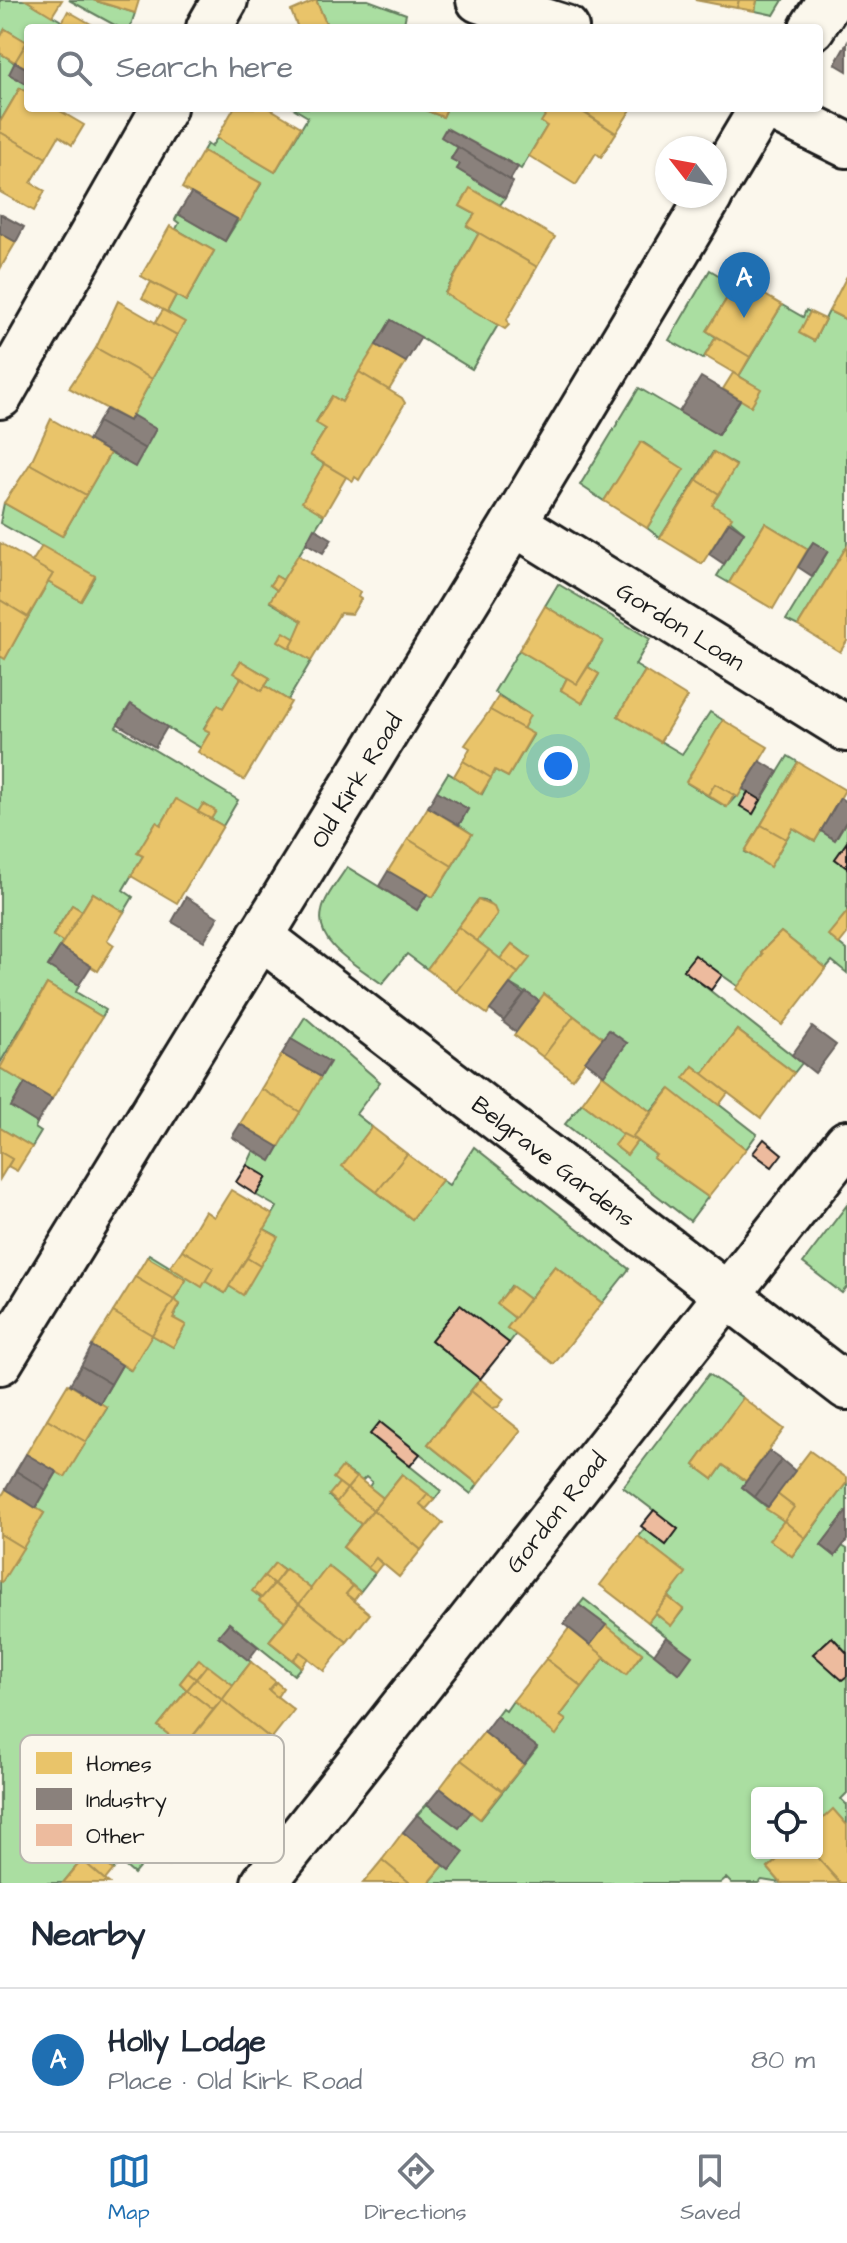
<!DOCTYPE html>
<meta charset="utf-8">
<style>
:root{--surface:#fff;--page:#f6f6f7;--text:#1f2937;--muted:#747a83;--line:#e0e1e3;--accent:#1f6fb2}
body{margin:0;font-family:"Architects Daughter",sans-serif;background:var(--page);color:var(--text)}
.controls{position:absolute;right:24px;bottom:24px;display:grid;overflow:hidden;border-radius:8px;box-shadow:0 2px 6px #0004}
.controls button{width:72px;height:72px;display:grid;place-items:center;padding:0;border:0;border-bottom:2px solid var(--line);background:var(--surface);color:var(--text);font:40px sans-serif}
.compass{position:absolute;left:655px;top:136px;width:72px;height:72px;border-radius:50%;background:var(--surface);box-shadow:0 2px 6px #0004;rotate:301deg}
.you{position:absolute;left:558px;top:766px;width:28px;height:28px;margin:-20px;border:6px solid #fff;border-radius:50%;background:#1a73e8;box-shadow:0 0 0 12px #1a73e833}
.badge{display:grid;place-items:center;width:52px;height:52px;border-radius:50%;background:var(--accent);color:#fff;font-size:26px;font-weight:700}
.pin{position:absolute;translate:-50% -66px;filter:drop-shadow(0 2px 4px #0008)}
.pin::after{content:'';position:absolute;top:42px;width:28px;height:24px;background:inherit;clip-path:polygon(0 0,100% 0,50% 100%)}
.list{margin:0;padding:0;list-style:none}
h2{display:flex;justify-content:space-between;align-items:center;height:104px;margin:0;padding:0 32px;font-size:34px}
h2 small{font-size:26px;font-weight:400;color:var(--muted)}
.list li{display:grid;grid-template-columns:52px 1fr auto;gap:24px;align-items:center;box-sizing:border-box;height:144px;padding:0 32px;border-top:2px solid var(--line)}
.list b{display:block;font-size:30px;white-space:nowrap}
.list p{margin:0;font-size:26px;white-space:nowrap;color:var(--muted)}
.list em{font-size:26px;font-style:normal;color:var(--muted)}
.icon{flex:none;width:44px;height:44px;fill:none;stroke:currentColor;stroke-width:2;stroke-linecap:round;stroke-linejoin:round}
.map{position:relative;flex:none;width:847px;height:1883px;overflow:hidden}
.search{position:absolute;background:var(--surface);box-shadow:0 2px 6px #0004;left:24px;right:24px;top:24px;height:88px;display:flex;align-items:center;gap:20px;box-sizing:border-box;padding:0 28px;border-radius:8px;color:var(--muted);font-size:30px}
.sheet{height:248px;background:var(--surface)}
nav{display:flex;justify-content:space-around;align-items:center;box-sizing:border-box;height:112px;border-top:2px solid var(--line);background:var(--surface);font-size:22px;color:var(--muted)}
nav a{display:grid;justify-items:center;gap:4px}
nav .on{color:var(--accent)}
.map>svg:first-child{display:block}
</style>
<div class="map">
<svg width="847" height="1883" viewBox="0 0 847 1883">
<rect width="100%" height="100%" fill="#fbf7ec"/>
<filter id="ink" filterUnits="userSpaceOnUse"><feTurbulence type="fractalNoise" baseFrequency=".0125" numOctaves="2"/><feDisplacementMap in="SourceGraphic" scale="16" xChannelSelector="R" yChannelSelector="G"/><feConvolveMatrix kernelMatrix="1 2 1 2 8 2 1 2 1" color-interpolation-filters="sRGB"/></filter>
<g filter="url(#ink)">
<g fill="#aadea1" stroke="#637d5e" stroke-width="2">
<path d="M0,0H26L63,22L59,28H28V43L5,29L0,38Z"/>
<path d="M69,0H93L135,13L130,28H120Z"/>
<path d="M316,0H368L406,14L403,28H328Z"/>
<path d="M757,0H783L774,15L755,11Z"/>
<path d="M0,53C15,61 28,74 28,93L20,88L0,122Z"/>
<path d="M293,108H420L443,117L447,108H550L542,122L547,126L521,169L502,158L500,160L441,137L458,147L451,158L460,164L457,169L505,198L500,205L470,189L460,206L475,214L467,226L479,233L445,293L498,325L472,369L391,320L342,402L332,396L316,422L326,429L310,455L324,464L303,502L324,515L283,580L276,576L270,585L277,590L270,602L302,621L295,639L284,633L279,641L311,661L288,700L265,686L270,678L241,661L234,673L241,678L223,708L218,705L204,728L210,732L201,748L130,705L116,727L238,800L223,826L211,819L215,811L204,804L198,812L176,800L161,825L156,822L138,852L143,856L123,890L133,897L124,912L93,893L82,911L72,905L53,935L63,942L48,966L79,985L76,992L106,1010L102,1017L47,984L0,1063V656L5,658L48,582L81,601L95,577L0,523L4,503L62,536L110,453L134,466L132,415L184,322L167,312L176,295L186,301L214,251L176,229L179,223L175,220L178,214L225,241L261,184L203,151L207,144L211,147L217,138L275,172L308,117Z"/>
<path d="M710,270L735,285L707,331L716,337L703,359L669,340Z"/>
<path d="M782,305L803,317L806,310L810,312L800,333L814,341L829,311L847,320V546L798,626L786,620L828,551L813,542L808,549L765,523L729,583L717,576L744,532L712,505L736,465L713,452L660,538L647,528L683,469L642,442L604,501L580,485L639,388L718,435L740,400L760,389L739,376Z"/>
<path d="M558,584L650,639L635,665L645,671L618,716L682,754L710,712L723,720L687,783L726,807L743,789L748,792L740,806L753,813L788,756L798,762L745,852L770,866L793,828L815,841L821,831L835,839L847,820V842L835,859L847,868V912L829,935L847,950V973L832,961L826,968L781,932L761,952L763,954L739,987L695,956L684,970L802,1063L794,1073L737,1030L703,1074L693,1066L685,1078L757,1134L746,1149L669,1090L651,1112L602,1075L627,1043L603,1038L545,994L539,1001L510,984L529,957L512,944L500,959L477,941L497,914L486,901L478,900L427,969L407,954L382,984C360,967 314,945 322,911C325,896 339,880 347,867L417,910L427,894L433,897L472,834L459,825L468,809L437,791L448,773L482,794L495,770L508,777L533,735L523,729L529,715L494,692L519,650L567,678L561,690L583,702L599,674L588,667L603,641L545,606Z"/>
<path d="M305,1017L380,1082L356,1114L372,1127L343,1166L412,1219L442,1180L449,1185L474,1147L629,1269L602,1303L555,1266L529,1299L511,1286L498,1304L515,1318L507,1328L516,1334L509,1343L460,1305L432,1341L480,1379L428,1444L478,1484L471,1494L380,1422L371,1435L441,1491L434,1500L402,1474L383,1498L369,1487L372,1482L366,1477L362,1481L342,1467L339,1483L329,1496L361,1524L343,1547L375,1573L360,1592L328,1566L311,1589L275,1563L253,1591L285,1621L269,1641L301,1667L294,1675L229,1623L219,1636L251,1662L233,1685L198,1660L180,1683L187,1690L158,1726L209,1766L207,1769L214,1775L203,1788L171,1763L153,1786L127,1765L117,1778L111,1773L101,1786L132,1812L113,1836L144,1862L134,1874L120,1862L113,1870L90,1850L63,1883H0V1581L44,1513L36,1508L57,1472L65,1476L107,1408L100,1403L122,1365L130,1370L152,1335L173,1347L185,1326L173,1318L180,1305L174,1300L186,1280L147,1257L149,1254L201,1286L205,1281L225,1293L229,1286L243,1294L277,1236L264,1229L277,1207L256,1195L267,1177L247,1165L254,1150L329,1062L291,1039Z"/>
<path d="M0,1068L25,1083L11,1107L37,1123L35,1128L41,1132L32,1147L0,1128Z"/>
<path d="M582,1103L623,1134L615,1145L626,1154L637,1141L656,1155L654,1159L708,1197L690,1221L565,1124Z"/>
<path d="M847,1205V1287L842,1293L803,1263Z"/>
<path d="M709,1374L743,1398L694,1465L713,1479L723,1465L746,1481L742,1487L784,1521L770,1540L792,1556L847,1482V1511L821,1545L835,1556L842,1546L847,1549V1653L832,1637L813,1654L847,1676V1793L841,1799L847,1805V1825L833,1810L817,1824V1793H757V1853H785L768,1868L781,1883L762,1880L758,1883H731L726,1878L720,1883H429L444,1865L451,1869L464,1852L417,1815L427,1804L458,1827L471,1812L481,1819L537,1748L496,1716L502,1708L506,1711L513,1701L556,1734L566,1721L560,1716L604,1658L626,1674L642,1654L579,1605L584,1599L679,1673L691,1656L648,1622L655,1613L671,1625L683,1610L668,1597L685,1573L638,1536L645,1528L666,1545L678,1529L623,1487Z"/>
</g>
<g fill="#e9c46a" stroke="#ac9253" stroke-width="2">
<path d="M26,0H62L52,16Z"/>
<path d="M93,0H139L135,13Z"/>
<path d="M316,0L328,28H298L291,11Z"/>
<path d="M695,0H739L737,8Z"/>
<path d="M739,0H757L755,11L737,8Z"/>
<path d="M68,11L98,28H59Z"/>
<path d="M5,29L27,42L15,62L0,53V38Z"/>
<path d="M27,42L28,43V69L15,62Z"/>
<path d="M20,88L28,93V108H55L84,125L72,145L59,136L46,158L0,132V122Z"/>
<path d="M234,108H269L301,127L275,172L217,138Z"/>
<path d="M420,108H447L443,117Z"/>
<path d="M550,108H576L616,133L601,157L596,153L576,185L529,156L547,126L541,122Z"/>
<path d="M578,108H632L616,133Z"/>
<path d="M0,132L46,158L31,183L45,191L34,211L0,192Z"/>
<path d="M203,151L261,183L240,221L182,188Z"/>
<path d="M470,188L555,237L537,267L467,226L475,214L460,206Z"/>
<path d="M170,226L214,251L186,301L141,276Z"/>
<path d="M0,233L16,242L0,269Z"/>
<path d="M479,233L537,267L507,319L509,325L505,329L445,294Z"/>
<path d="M847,276V320L829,311Z"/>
<path d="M151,282L176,295L167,312L142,298Z"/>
<path d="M735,285L756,298L760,292L782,305L750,357L707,331Z"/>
<path d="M118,301L177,335L152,379L96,348Z"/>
<path d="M163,310L185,322L177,335L155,323Z"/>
<path d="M810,312L825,319L814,341L799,333Z"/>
<path d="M716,337L750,357L739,376L705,356Z"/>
<path d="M376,345L406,362L389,390L359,372Z"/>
<path d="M96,348L152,379L129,421L69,388Z"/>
<path d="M359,372L402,398L405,403L359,480L355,477L353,481L310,455L326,429L316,423L332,396L342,402Z"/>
<path d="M733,373L761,389L751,406L723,389Z"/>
<path d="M51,419L110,453L86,495L30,464Z"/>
<path d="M641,442L684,469L647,528L604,501Z"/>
<path d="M714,452L736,466L719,494L697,480Z"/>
<path d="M30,464L86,495L62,536L4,503Z"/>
<path d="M324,464L346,477L324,515L302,502Z"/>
<path d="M697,480L719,494L712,505L732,517L702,564L660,538Z"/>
<path d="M765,523L808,549L773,609L729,583Z"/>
<path d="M0,543L53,574L28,617L0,600Z"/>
<path d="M42,546L95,576L81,601L48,582L53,574L32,562Z"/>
<path d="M847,546V641L840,652L798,626Z"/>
<path d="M298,555L360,592L358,597L361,599L352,614L340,613L311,661L290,648L302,621L270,601Z"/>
<path d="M276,576L283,580L277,590L270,585Z"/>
<path d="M0,600L28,617L5,659L0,656Z"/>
<path d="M545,606L603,641L577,684L519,650Z"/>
<path d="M284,632L295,639L290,648L278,641Z"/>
<path d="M241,661L270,678L262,691L233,673Z"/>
<path d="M588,667L599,674L582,703L561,690L567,678L577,684Z"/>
<path d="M645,671L687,697L660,742L618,716Z"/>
<path d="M241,678L262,691L265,686L291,702L244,780L198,752L210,732L204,729L218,705L223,708Z"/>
<path d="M498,697L530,715L523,729L490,710Z"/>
<path d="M490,710L533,734L508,777L495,770L491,778L463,761L470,748L465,745Z"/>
<path d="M723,720L768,747L738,797L715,784L708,795L686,782Z"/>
<path d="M463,761L491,778L481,794L454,776Z"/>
<path d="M798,762L845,790L815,841L793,828L786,839L761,825Z"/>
<path d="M715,784L734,795L727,807L708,795Z"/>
<path d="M176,799L223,826L177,903L131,876L143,856L137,853L156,822L161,825Z"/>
<path d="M203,804L216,811L211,819L198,812Z"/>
<path d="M428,807L472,834L452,866L408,839Z"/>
<path d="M761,825L786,839L770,867L745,851Z"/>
<path d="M408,839L452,866L433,897L388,871Z"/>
<path d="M93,893L124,912L107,940L114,945L98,971L60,947Z"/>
<path d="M478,900L494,907L497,914L477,941L458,927Z"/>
<path d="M72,905L82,911L63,942L53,936Z"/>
<path d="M847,912V934L839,944L828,935Z"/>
<path d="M458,927L489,950L457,992L427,969Z"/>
<path d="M781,932L826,968L782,1025L736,989L763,954L761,952Z"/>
<path d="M512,944L530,958L518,973L500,959Z"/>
<path d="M489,950L518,973L487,1014L457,992Z"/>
<path d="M47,984L102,1017L52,1099L0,1068Z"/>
<path d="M544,994L574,1016L543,1057L514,1035Z"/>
<path d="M574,1016L603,1038L572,1079L543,1057Z"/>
<path d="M737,1030L794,1073L761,1118L703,1074Z"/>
<path d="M282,1054L321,1077L300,1112L261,1089Z"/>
<path d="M693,1066L728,1093L719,1105L684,1078Z"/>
<path d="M602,1075L651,1112L630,1140L582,1103Z"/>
<path d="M261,1089L300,1112L279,1147L240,1124Z"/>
<path d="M670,1089L746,1149L708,1197L653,1158L656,1155L633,1137Z"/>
<path d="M372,1127L407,1154L377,1192L342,1166Z"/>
<path d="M0,1128L32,1147L17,1171L8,1166L12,1159L0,1152Z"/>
<path d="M623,1134L637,1141L627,1155L614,1145Z"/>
<path d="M0,1152L12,1159L0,1179Z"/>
<path d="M407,1154L442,1180L412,1219L377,1192Z"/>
<path d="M231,1190L273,1215L225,1293L205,1281L213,1268L182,1250L205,1211L214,1217Z"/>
<path d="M264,1229L278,1237L260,1266L247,1258Z"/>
<path d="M182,1250L213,1268L202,1287L170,1267Z"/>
<path d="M147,1257L186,1280L174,1300L135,1277Z"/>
<path d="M247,1258L260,1266L243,1295L229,1286Z"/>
<path d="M555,1266L602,1303L554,1364L507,1328Z"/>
<path d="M135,1277L174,1300L152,1335L113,1312Z"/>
<path d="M512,1286L529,1299L515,1318L497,1304Z"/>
<path d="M174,1300L180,1304L173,1318L186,1325L173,1347L152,1335Z"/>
<path d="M113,1312L152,1335L131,1370L92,1346Z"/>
<path d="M480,1379L504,1399L498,1407L492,1408L471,1391Z"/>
<path d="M68,1384L107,1407L86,1442L47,1419Z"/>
<path d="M471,1391L521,1431L478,1484L428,1444Z"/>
<path d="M743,1398L784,1429L746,1481L723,1465L713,1479L694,1465Z"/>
<path d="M47,1419L86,1442L65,1477L26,1454Z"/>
<path d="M810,1451L847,1478V1482L805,1538L784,1521L794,1507L777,1494Z"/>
<path d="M342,1467L356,1478L347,1489L333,1478Z"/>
<path d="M402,1474L428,1494L420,1504L443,1523L421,1550L373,1510Z"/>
<path d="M357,1477L383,1498L373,1510L347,1489Z"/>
<path d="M339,1483L347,1489L337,1502L329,1495Z"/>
<path d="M6,1489L44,1513L23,1548L0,1534V1499Z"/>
<path d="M347,1489L373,1510L361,1524L336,1503Z"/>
<path d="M428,1494L434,1500L426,1509L420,1504Z"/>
<path d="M777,1494L794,1507L784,1521L766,1509Z"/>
<path d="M373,1510L421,1550L399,1577L376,1558L368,1568L343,1547Z"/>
<path d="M784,1521L805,1538L792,1556L769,1540Z"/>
<path d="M0,1534L23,1548L2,1582L0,1581Z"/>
<path d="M638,1536L686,1573L648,1622L600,1585Z"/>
<path d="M376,1558L382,1564L375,1573L368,1568Z"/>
<path d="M275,1563L284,1570L274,1584L264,1576Z"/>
<path d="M328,1566L353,1586L346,1594L370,1614L347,1642L299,1604Z"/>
<path d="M286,1569L311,1589L299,1604L274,1584Z"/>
<path d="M264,1576L274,1584L262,1598L252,1591Z"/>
<path d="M274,1584L299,1604L285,1621L259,1601Z"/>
<path d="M353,1586L360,1592L354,1600L346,1594Z"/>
<path d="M668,1597L683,1609L671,1626L655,1613Z"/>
<path d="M299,1604L347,1642L324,1671L300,1652L293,1660L269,1641Z"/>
<path d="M606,1625L642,1653L626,1675L590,1645Z"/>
<path d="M569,1628L605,1657L582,1687L546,1659Z"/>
<path d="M300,1652L308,1658L301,1667L293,1660Z"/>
<path d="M199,1659L207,1666L196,1679L188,1673Z"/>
<path d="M546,1659L582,1687L560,1716L566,1720L556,1735L513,1701Z"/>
<path d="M251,1662L276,1682L269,1690L294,1710L271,1739L222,1700Z"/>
<path d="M207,1665L233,1685L222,1700L196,1679Z"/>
<path d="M188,1673L196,1679L187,1690L180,1683Z"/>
<path d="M196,1679L222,1700L213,1710L187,1690Z"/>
<path d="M276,1682L283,1688L277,1697L269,1690Z"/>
<path d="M187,1690L213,1710L184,1747L158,1726Z"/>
<path d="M222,1700L271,1739L249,1767L224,1747L218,1754L194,1735Z"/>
<path d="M484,1732L524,1764L502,1791L461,1760Z"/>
<path d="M461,1760L502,1791L480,1819L440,1788Z"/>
<path d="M143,1799L191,1838L168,1866L144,1847L136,1856L113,1836Z"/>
<path d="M833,1809L847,1825V1883H840L813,1853H817V1824Z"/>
<path d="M403,1832L444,1865L429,1883H410L382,1860Z"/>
<path d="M90,1850L113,1870L105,1880L82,1860Z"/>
<path d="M785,1853H813L840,1883H781L768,1868Z"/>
<path d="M82,1860L105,1880L109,1883H63Z"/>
<path d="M382,1860L410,1883H363Z"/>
</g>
<g fill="#8a817c" stroke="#69635f" stroke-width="2">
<path d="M847,43V71L835,64Z"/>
<path d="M15,62L28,69V85L9,74Z"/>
<path d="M446,128L518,167L510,180L441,137Z"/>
<path d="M458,147L513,182L505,198L457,169L460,164L451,159Z"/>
<path d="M191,193L237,219L225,241L178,214Z"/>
<path d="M0,214L24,227L16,242L0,233Z"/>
<path d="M391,320L421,337L406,362L376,345Z"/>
<path d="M701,377L740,400L718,435L679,412Z"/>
<path d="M106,409L129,421L132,415L156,429L145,449L98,422Z"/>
<path d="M98,422L145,449L135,467L88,440Z"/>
<path d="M729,522L744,532L724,564L709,554Z"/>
<path d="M314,528L332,539L323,553L306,543Z"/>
<path d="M813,542L828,551L812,576L798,567Z"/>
<path d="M131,704L167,727L155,747L118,724Z"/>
<path d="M760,761L778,772L761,800L743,789Z"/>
<path d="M437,791L468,809L459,825L428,807Z"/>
<path d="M840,798L847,802V820L835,840L821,831Z"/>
<path d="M388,871L427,894L417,910L379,886Z"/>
<path d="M186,897L218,917L204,941L172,922Z"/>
<path d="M60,947L91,966L79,985L48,966Z"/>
<path d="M510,984L524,995L504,1021L490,1010Z"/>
<path d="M526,992L539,1001L516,1032L503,1022Z"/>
<path d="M812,1027L836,1045L815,1073L792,1055Z"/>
<path d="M609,1030L627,1043L604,1075L585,1061Z"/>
<path d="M291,1039L330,1062L321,1077L282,1054Z"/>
<path d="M25,1083L52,1099L37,1123L11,1107Z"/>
<path d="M240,1124L279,1147L271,1161L232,1137Z"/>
<path d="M92,1346L122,1365L111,1384L81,1366Z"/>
<path d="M81,1366L111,1384L100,1403L70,1384Z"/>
<path d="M769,1451L782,1460L755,1497L742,1487Z"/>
<path d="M26,1454L57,1472L46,1490L16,1471Z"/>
<path d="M782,1460L795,1471L768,1507L755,1497Z"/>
<path d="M16,1471L46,1490L36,1508L6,1489Z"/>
<path d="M847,1511V1540L835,1556L821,1545Z"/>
<path d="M579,1605L606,1625L590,1645L564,1624Z"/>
<path d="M229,1623L258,1647L248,1660L218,1636Z"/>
<path d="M666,1637L692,1656L679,1674L654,1654Z"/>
<path d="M496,1716L537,1747L524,1764L484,1732Z"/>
<path d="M440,1788L471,1812L459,1828L427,1804Z"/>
<path d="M417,1815L464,1852L450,1870L403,1832Z"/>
</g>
<g fill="#edbb9e" stroke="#1c1c1c" stroke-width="2">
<path d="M748,792L761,800L753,814L740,806Z"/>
<path d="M847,842V868L835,859Z"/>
<path d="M695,955L722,975L711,990L683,970Z"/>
<path d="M764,1139L782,1154L772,1167L753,1153Z"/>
<path d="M247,1165L267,1177L256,1195L236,1182Z"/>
<path d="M460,1305L509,1343L480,1379L431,1340Z"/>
<path d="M380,1422L420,1454L410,1466L370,1434Z"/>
<path d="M654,1510L678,1529L666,1545L641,1526Z"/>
<path d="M832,1637L847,1653V1676L842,1680L813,1654Z"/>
</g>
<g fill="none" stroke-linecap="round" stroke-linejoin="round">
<defs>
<g id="minor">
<path d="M479,0L566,28"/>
<path d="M209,28L225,0"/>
<path d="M812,28L830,0"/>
<path d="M772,108L847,145"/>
<path d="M715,187L762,108"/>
<path d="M0,396L164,108"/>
<path id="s1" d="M514,523L847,729"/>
<path id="s2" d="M260,936L847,1387"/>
<path id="s3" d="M0,1362L514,523L710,196"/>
<path id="s4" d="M264,1883L847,1143"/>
</g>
</defs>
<use href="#minor" stroke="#1c1c1c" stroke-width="50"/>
<use href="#minor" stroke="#fbf7ec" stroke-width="44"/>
</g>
</g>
<g text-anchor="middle" stroke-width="8" stroke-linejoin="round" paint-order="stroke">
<g font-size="24" fill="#1c1c1c" stroke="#fbf7ec">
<text dy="8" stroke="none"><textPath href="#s1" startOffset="196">Gordon Loan</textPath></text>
<text dy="8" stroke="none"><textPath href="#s3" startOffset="682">Old Kirk Road</textPath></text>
<text dy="8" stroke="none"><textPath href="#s2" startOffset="370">Belgrave Gardens</textPath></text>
<text dy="8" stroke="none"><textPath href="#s4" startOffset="472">Gordon Road</textPath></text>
</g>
</g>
<rect x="20" y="1735" width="264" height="128" rx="12" fill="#fbf7ec" stroke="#b8b5ae" stroke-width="2"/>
<rect x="36" y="1752" width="36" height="22" fill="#e9c46a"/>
<rect x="36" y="1788" width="36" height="22" fill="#8a817c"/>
<rect x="36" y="1824" width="36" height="22" fill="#edbb9e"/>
<g font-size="22" fill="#1c1c1c">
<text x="86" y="1771">Homes</text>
<text x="86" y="1807">Industry</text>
<text x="86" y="1843">Other</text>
</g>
</svg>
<div class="controls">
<button><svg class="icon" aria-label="locate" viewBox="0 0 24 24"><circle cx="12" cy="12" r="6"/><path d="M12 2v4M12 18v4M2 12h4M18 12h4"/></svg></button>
</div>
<svg class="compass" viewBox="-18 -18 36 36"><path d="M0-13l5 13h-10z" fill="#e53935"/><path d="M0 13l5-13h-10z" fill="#747a83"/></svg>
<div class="you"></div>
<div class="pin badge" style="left:744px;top:318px">A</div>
<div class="search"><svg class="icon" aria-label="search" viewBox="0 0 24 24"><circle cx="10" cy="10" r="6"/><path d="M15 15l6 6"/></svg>Search here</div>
</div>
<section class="sheet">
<h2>Nearby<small></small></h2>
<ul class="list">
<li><span class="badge">A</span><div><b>Holly Lodge</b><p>Place · Old Kirk Road</p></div><em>80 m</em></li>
</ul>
</section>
<nav>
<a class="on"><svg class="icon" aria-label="map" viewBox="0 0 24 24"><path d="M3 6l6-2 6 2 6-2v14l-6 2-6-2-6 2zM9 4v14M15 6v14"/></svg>Map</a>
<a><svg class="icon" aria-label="directions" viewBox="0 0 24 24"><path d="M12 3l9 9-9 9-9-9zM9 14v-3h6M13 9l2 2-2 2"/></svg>Directions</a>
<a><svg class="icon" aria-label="saved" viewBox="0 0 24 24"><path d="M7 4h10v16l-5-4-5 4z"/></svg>Saved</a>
</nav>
